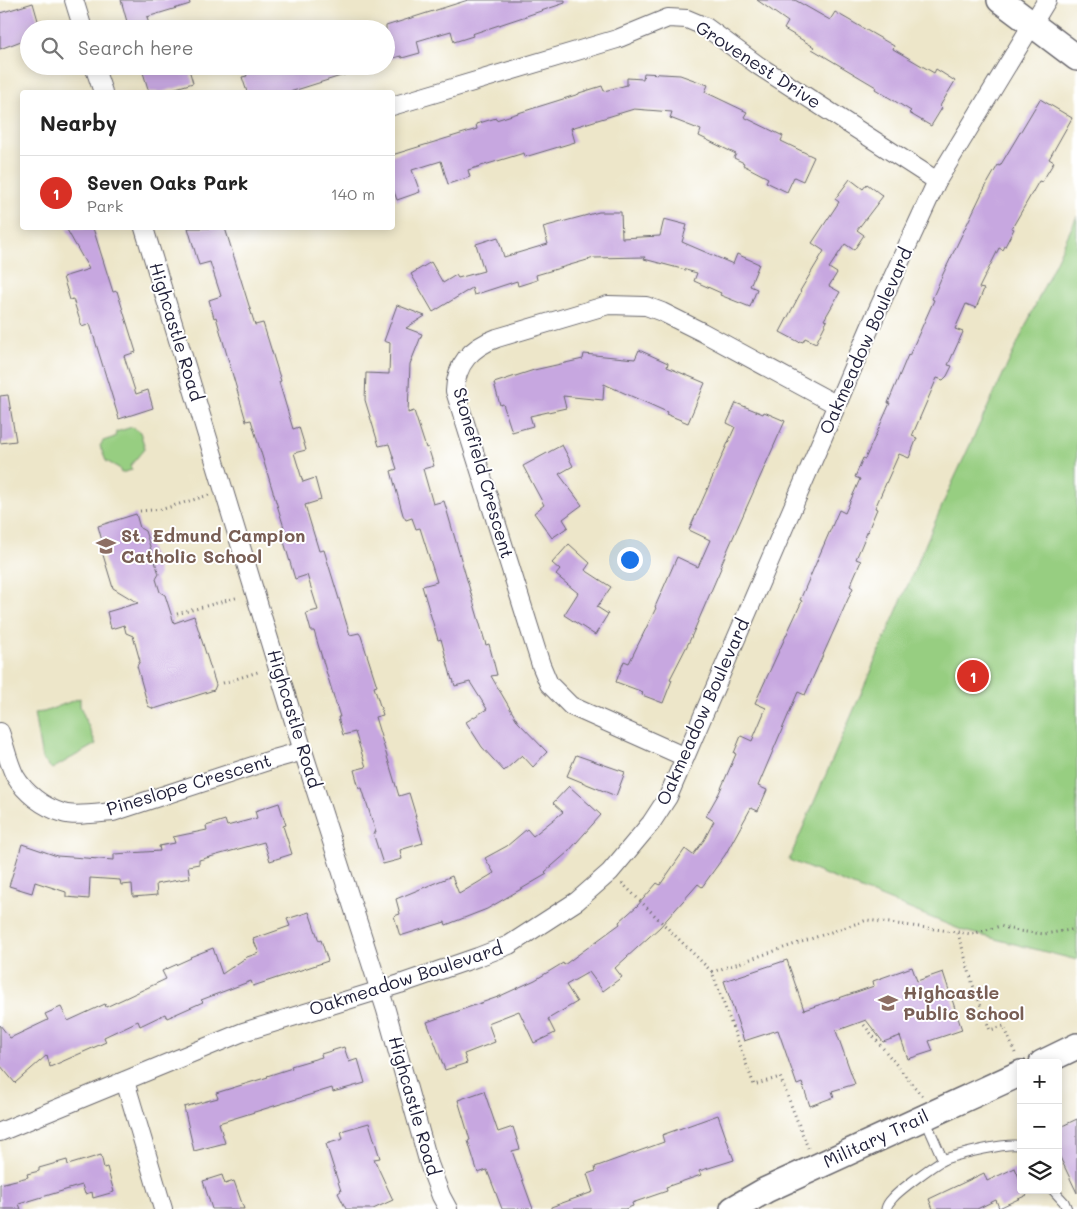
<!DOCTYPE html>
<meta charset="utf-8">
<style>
:root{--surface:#fff;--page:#f6f6f6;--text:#222;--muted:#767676;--line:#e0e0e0;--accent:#d93025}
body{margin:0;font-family:Mali,sans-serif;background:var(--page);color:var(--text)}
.controls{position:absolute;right:15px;bottom:15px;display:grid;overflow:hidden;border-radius:5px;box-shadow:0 2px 12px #0003}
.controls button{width:45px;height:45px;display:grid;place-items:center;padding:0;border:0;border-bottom:1px solid var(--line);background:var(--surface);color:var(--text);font:25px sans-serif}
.you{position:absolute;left:629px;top:559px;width:18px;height:18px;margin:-12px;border:4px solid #fff;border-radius:50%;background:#1a73e8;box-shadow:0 0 0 8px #1a73e833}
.badge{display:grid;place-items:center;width:32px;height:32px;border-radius:50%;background:var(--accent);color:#fff;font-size:16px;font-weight:700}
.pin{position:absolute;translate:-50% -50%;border:2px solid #fff;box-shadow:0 1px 5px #0006}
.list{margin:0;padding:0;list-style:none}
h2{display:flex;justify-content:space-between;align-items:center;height:65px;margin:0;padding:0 20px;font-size:21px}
h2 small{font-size:16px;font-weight:400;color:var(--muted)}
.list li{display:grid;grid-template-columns:32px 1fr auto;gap:15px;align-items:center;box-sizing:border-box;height:75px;padding:0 20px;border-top:1px solid var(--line)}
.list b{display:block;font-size:19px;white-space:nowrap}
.list p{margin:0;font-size:16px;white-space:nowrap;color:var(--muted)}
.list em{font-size:16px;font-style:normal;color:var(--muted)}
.icon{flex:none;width:28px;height:28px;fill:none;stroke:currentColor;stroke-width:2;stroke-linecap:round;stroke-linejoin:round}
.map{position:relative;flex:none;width:1077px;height:1209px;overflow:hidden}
.search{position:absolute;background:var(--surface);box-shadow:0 2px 12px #0003;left:20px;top:20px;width:375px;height:55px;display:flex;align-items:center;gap:12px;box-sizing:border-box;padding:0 18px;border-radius:28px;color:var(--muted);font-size:19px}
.panel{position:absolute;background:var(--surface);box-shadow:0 2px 12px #0003;left:20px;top:90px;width:375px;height:140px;border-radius:5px}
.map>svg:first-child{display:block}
</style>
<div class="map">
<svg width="1077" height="1209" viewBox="0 0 1077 1209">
<rect width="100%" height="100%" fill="#fff"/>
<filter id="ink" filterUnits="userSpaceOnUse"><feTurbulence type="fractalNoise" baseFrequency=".02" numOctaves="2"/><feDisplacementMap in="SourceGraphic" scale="10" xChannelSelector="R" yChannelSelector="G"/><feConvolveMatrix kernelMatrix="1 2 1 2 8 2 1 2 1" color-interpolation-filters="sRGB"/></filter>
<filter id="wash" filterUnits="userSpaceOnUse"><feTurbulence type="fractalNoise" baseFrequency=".0096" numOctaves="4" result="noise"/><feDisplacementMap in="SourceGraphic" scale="20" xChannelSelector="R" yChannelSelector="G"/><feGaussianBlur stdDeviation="1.12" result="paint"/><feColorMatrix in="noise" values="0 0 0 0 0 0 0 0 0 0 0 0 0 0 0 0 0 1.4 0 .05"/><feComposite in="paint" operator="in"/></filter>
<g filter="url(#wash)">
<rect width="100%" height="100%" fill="#ede6c9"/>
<g fill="#97ce81" stroke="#5c785e">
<path d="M1077,216V960L964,931L789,860L948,492Z"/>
<path d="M132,427L140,432L145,448L130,466L132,470L121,473L119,468L106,461L100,446L103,441L115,437L116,432Z"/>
<path d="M80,698V706L96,744L52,769L42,759L34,713L44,712Z"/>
</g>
<g id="blocks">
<g fill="#c7a7e0">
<path d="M121,0H189L190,4L147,17L149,25L137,29H129Z"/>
<path d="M468,0H565V3L472,34L473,36L454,42L451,31L417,41L420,53L402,58L401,56L386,60V26Z"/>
<path d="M757,0H795L830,20L835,12L894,46L893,49L934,73L936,69L955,81L940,106L942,108L931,126L909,113L911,111L875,89L876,87L812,49L814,47L784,29L788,22Z"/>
<path d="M33,3L39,24L37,25L38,29H29V38L0,49V13Z"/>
<path d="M141,66H188L193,83L162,92H149Z"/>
<path d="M244,66H363V69L290,92H247L242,77L247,76Z"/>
<path d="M644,73L680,75L708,85L705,92L747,112L744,117L783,136L781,141L814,157L803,181L794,177L787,192L766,182L768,178L743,165L744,163L734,158L736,154L699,136L701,130L670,118L672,112L634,109L571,128L575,142L525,157L524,153L468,170L470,177L448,184L441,161L412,170L420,192L397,200L392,186V155L477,129L476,124L496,118V120L579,94V93L602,86L604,91L627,85V78L643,79Z"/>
<path d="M1040,99L1072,118L1049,159L1054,162L1042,182L1039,181L1012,228L1014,229L1003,250L999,248L979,288L984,289L976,308L966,304L955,329L963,332L948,365L952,366L947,376L943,380L937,378L912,436L917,438L909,458L899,454L875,508L877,509L856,559L861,561L850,586L853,588L805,695L798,692L758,786L767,790L758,811L751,808L725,855L702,887L698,884L660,927L615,968L622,977L603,991L589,972L566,985L577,1002L548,1019L555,1033L534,1043L519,1011L488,1023L495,1042L464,1054L467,1063L445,1070L427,1022L498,997L535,980L563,963L564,965L620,924L619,922L637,906L657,883L660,885L685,849L693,855L704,840L714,821L706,816L719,793L736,754L734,753L741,736L752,741L766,708L755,703L802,601L800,600L839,510L845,513L860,479L855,477L863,458L865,459L890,403H888L908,355L909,356L934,300L932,299L943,274L982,193L998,165L1000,166Z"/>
<path d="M850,179L863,189L867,184L883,196L857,230L864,235L854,250L845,244L829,268L837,273L829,286L840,292L824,320L827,321L816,343L805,338L803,342L800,341L799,342L780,332L801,292L800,291L824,251L812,243L839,202L835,199Z"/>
<path d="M599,212H621L622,238L660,236L664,219L687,225L682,242L733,264L737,254L759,264L750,286L757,289L750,307L720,295L721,293L694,281L697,273L644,259L645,257L594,258L536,275L537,280L518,286L517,281L474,295L472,288L433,312L411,274L431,262L443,283L456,275L458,278L484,271L476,244L498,237L504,257L548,244L543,227Z"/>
<path d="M66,228H93L113,292L117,291L136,352L124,356L136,394L148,390L153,408L119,419L90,324L82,327L73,299L70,300L63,277L89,269Z"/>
<path d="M188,228H225L255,325L263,323L281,381L279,382L293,429L299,427L306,450L294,453L303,482L315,478L321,500L305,505L319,551L324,550L350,635L359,633L361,636L377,686L374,687L383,715L375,717L399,796L409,793L416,816H415L423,843L400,850L402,859L383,864L373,833H376L362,788H359L354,770L366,767L355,732L343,735L338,717H340L326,671L314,631H311L306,613L318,610L307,575L295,579L282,535L286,534L251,420L246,421L216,317L214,318L209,300L221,296L210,262L199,265Z"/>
<path d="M397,305L425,316L406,328L422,334L410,364L408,413L414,411L426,448L428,447L434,466L423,469L433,504L444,501L486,645L489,644L497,675L491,676L518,722L547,752L533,767L522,755L504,771L482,747L466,722L487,709L470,682L455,686L453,679L452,680L441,639L438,640L422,586L437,582L420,528L416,529L412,518L406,520L403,515L391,471L397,469L389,444L379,446L365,400L366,373L389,374L390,343L384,341Z"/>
<path d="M639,350L668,363L667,367L705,383L688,423L666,414L667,412L604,384L603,400L563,396L566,408L530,416L533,426L512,432L503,404L500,405L494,383L534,370L583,359L584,354L635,359Z"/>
<path d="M8,395L16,441L0,443V396Z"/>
<path d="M736,403L763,414L764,412L785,421L720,567L721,568L690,640L670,679L672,680L663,703L642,695L643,692L616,682L624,661L629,663L656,608L655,607L677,557L698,567L710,540L689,530L735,427L727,423Z"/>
<path d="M562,445L573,466L559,474L582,505L563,519L568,527L552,538L534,513L544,505L523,466Z"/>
<path d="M136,514L140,528L145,531L159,574L156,579L160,592L165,595L174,623L194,616L216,685L214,690L154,709L148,706L137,666L140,661L133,636L126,633L124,625L111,629L107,612L138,603L113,588L100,545L102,541L98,526Z"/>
<path d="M569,544L590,563L585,570L611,587L597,607L608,614L595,635L564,615L578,593L556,575L560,570L552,563Z"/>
<path d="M576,755L625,772L616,796L567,776Z"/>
<path d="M569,786L601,815L568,852L545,872L547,874L487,909L446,925L445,922L400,936L394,916L400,914L396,899L452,876L459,894L494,873L485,858L507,846L527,829L533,836L563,812L553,803Z"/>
<path d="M279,803L286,825L283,826L292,854L270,861L264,842L199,860V864L188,866L190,878L156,884L157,895L133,897L132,884L121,885L120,880L90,878L89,899L66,897V892L35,882L32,893L9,886L22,844L57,856L114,860V854L160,851L159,846L175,843L173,837L207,830L206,826L225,820L227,826L257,818L255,811Z"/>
<path d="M309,912L319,941L321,940L328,961L253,986L251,981L201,1000L203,1002L167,1018L165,1014L140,1026L138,1021L104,1037L106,1042L50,1067L47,1055L15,1083L0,1065V1025L10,1038L48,1020L45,1014L61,1007L68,1021L105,1004L106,1007L166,979L162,971L191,958L190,957L213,948L222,974L247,957L259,953L253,939L290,926L287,919Z"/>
<path d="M787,960L804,1010L874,986L873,981L912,967L917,981L943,972L962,1030L929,1041L933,1051L908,1059L900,1036L883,1042L866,1020L836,1031L855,1084L832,1091L834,1097L810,1106L802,1083L797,1085L778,1030L744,1041L724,981Z"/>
<path d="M344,1047L349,1062L358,1059L365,1083L333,1092L332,1088L219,1123L225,1143L194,1151L184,1107L218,1098L216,1093L268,1077L267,1076L292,1068L291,1066L322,1057L321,1054Z"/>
<path d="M484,1091L498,1132L513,1127L520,1149L512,1151L533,1209H502L487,1170L478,1173L468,1141L470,1140L458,1100Z"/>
<path d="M718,1115L734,1160L699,1171L701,1175L666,1187L667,1191L632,1203L633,1206L625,1209H551V1207L593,1192L587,1174L596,1171L595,1167L664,1142L662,1135Z"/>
<path d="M1077,1119V1193L1058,1153V1128Z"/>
<path d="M369,1123L380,1158L374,1159L393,1200L373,1209H346L338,1193L341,1191L326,1144L343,1139L341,1131Z"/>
<path d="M101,1155L104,1168L107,1167L114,1192L93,1198L92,1192L85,1194L82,1185L19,1204L21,1209H0V1184L28,1177L27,1174L39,1171V1168L67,1160L68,1165Z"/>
<path d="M1015,1168L1021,1182V1190H1025L1027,1195L999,1208L996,1200L977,1209H933L929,1199L984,1173L987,1181Z"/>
<path d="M222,1175L225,1184L234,1181L244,1209H212L203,1181Z"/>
</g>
</g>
</g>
<g filter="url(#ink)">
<use href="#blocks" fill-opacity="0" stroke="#69676d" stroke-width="1"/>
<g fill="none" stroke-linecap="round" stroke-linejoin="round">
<defs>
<g id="lane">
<path d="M925,1119L943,1160"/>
<path d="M1053,1190L1064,1202L1067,1209"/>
<path d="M886,1209C887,1205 889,1202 892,1199C898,1191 936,1163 945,1159C957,1155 1011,1141 1021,1146"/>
</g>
<g id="street">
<path d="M74,0L83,29"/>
<path d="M94,66L103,92"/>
<path d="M392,106L617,39L668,18L687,19L706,27L759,66L937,181"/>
<path d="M144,228L303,751L386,1010L429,1164L441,1196L448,1209"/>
<path d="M0,732C5,746 8,762 15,776C25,793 43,807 63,813C74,817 100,813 113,812L274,759L303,751"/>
<path d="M685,757L571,706L549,684L541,665L455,391C456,363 472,347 497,338L608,305L646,306L662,312L702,332L837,405"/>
<path d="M125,1081L163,1209"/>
<path d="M0,1132L243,1032L400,984L478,957L509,945L577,901L610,872L651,823L668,797L875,316L937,181L1047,0"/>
</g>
<g id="secondary">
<path d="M1000,0L1077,58"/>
<path d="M1042,1063L1077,1046"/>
<path d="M733,1209L766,1190L1021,1073"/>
</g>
</defs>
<use href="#lane" stroke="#69676d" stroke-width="11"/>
<use href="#street" stroke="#69676d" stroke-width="20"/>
<use href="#secondary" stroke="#69676d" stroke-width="28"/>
<g stroke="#69676d" stroke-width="3" stroke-dasharray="1 4" stroke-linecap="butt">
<path d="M140,511L163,509L209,495"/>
<path d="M177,614L239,597"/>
<path d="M223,683L261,671"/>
<path d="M622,883L712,972L754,1085L780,1077L808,1148"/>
<path d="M958,933L973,985L990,1030L1004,1026L1015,1053"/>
<path d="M712,972L867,920L972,934L1000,926L1018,931L1044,934L1077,929"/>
<path d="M864,1025L922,1096"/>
</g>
<use href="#lane" stroke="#fff" stroke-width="9"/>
<use href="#street" stroke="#fff" stroke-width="18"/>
<use href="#secondary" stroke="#fff" stroke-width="25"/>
</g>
</g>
<defs>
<symbol id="school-bare" viewBox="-9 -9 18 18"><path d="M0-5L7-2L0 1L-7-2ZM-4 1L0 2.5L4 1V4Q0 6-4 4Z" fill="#8d6e63" stroke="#fff" stroke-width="2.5" paint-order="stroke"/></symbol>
</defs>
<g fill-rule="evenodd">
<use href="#school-bare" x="92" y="532" width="28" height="28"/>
<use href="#school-bare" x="874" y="989" width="28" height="28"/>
</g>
<g text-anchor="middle" stroke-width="4" stroke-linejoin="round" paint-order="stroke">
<g font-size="18" fill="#22223b" stroke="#fff">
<text transform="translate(758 65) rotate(33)" y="6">Grovenest Drive</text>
<text transform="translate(176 332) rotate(73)" y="6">Highcastle Road</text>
<text transform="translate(866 341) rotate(-66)" y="6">Oakmeadow Boulevard</text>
<text transform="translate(483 473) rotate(74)" y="6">Stonefield Crescent</text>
<text transform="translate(703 712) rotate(-66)" y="6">Oakmeadow Boulevard</text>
<text transform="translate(294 719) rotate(73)" y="6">Highcastle Road</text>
<text transform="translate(189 785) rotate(-17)" y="6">Pineslope Crescent</text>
<text transform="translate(406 979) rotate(-18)" y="6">Oakmeadow Boulevard</text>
<text transform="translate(414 1106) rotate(74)" y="6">Highcastle Road</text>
<text transform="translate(876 1139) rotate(-25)" y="6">Military Trail</text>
</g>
<g font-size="18" font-weight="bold" fill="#785e54" stroke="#fff" text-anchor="start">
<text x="121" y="542">St. Edmund Campion<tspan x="121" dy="21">Catholic School</tspan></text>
<text x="903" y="999">Highcastle<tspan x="903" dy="21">Public School</tspan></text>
</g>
</g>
</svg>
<div class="controls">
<button>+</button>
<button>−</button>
<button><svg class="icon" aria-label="layers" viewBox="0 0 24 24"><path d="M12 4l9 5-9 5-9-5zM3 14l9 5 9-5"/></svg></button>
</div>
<div class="you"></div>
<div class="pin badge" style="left:973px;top:676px">1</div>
<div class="search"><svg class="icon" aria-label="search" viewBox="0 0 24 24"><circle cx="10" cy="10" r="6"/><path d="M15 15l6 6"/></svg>Search here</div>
<section class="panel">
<h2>Nearby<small></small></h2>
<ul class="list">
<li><span class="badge">1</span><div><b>Seven Oaks Park</b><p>Park</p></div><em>140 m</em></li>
</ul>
</section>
</div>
